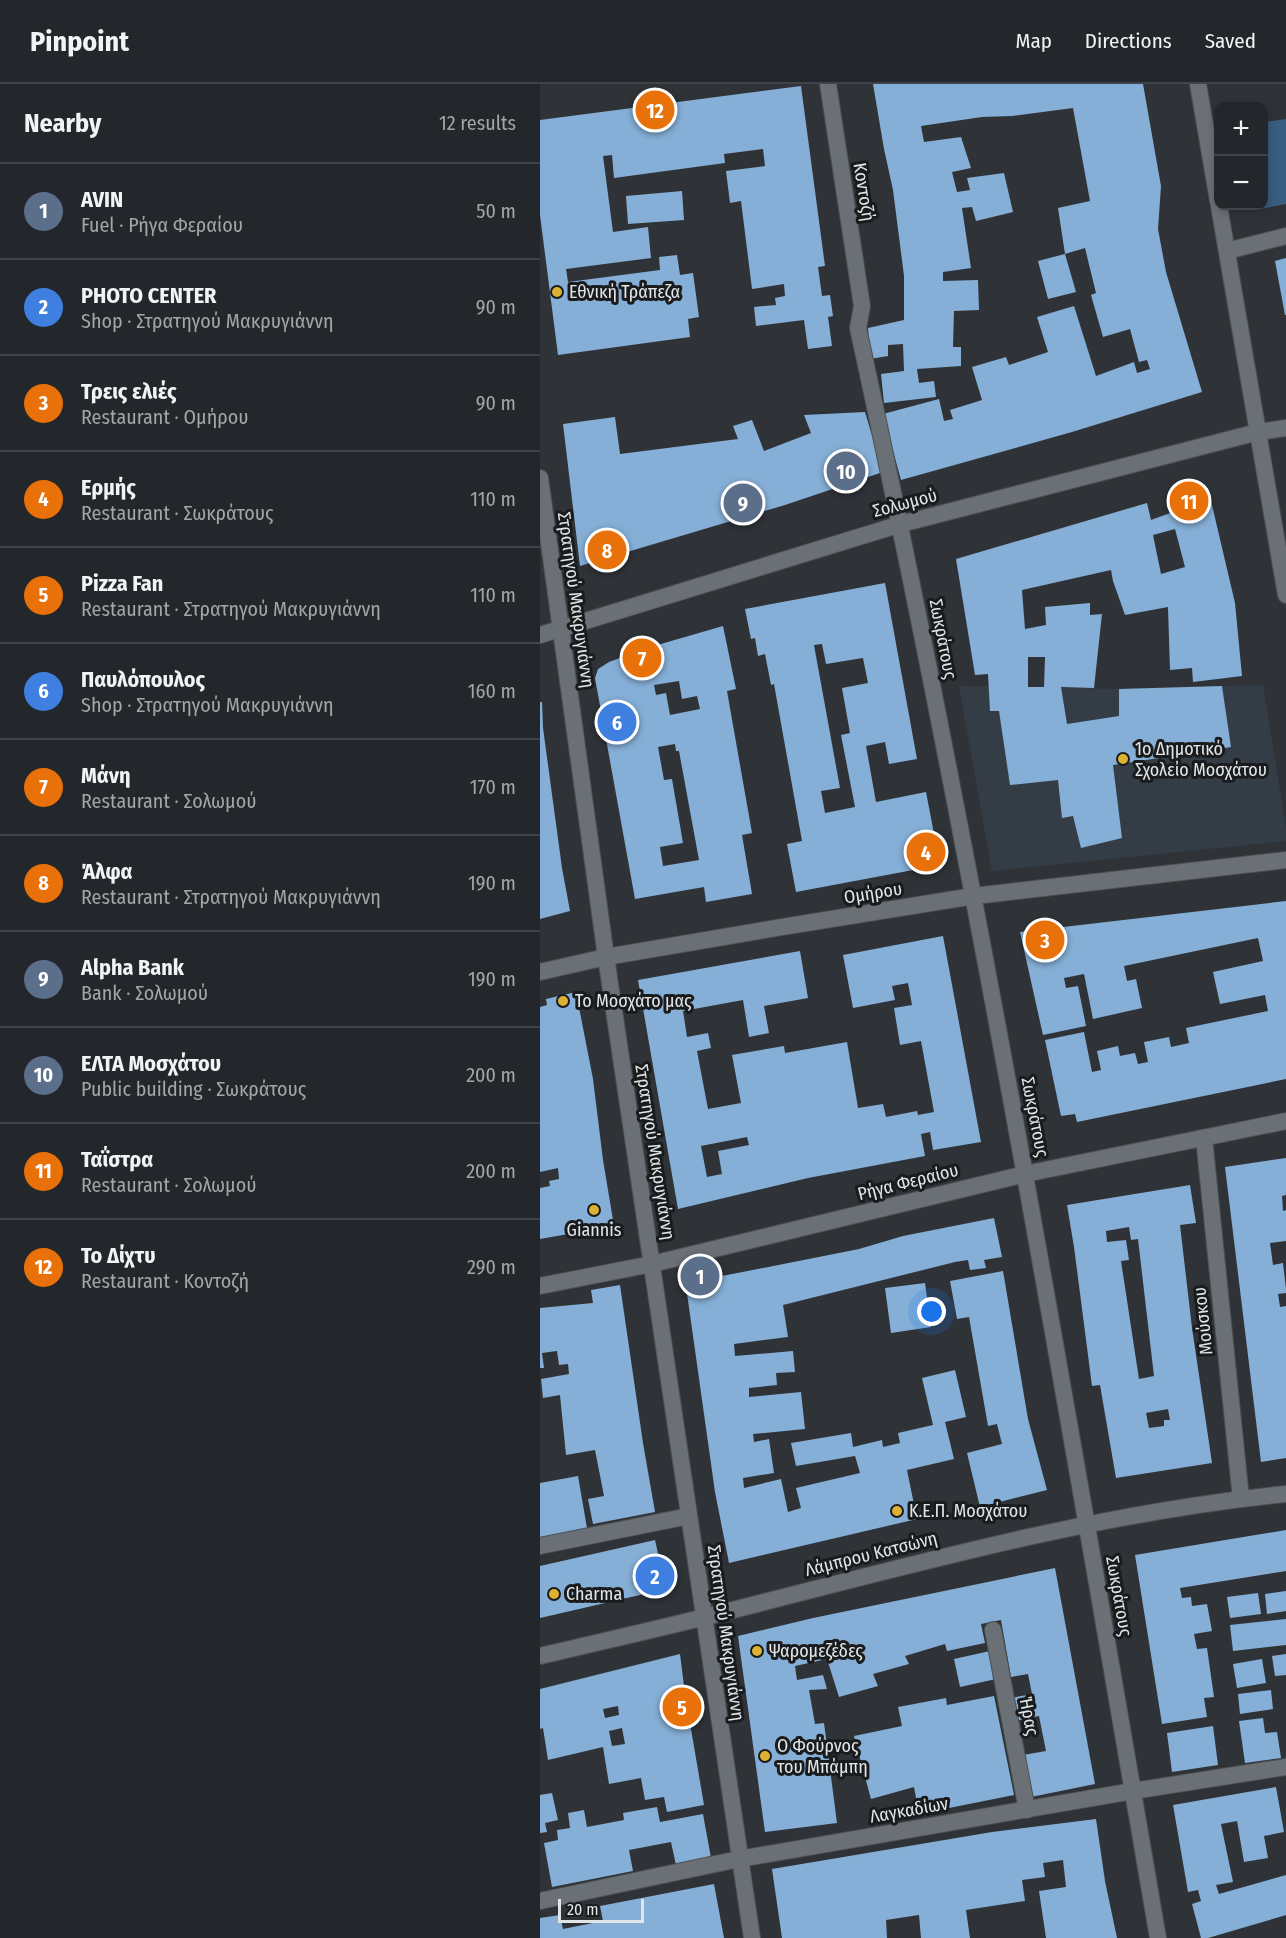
<!DOCTYPE html>
<meta charset="utf-8">
<style>
:root{--surface:#23262a;--page:#2b2e32;--text:#f1f3f6;--muted:#a3a5a8;--line:#404347;--accent:#ddb133}
body{margin:0;font-family:"Fira Sans Condensed",sans-serif;background:var(--page);color:var(--text)}
.controls{position:absolute;right:18px;top:18px;display:grid;overflow:hidden;border-radius:12px;box-shadow:0 3px 9px #0003}
.controls button{width:54px;height:54px;display:grid;place-items:center;padding:0;border:0;border-bottom:2px solid var(--line);background:var(--surface);color:var(--text);font:30px sans-serif}
.scale{position:absolute;left:18px;bottom:15px;width:86px;box-sizing:border-box;padding-left:6px;border:3px solid #e2e5e8;border-top:0;font-size:16px;line-height:21px;white-space:nowrap;color:#e2e5e8;-webkit-text-stroke:4px #191b1d;paint-order:stroke}
.you{position:absolute;left:392px;top:1228px;width:21px;height:21px;margin:-15px;border:4px solid #fff;border-radius:50%;background:#1a73e8;box-shadow:0 0 0 9px #1a73e833}
.badge{display:grid;place-items:center;width:39px;height:39px;border-radius:50%;background:var(--accent);color:#fff;font-size:20px;font-weight:700}
.pin{position:absolute;translate:-50% -50%;border:3px solid #fff;box-shadow:0 2px 6px #0006}
.list{margin:0;padding:0;list-style:none}
h2{display:flex;justify-content:space-between;align-items:center;height:78px;margin:0;padding:0 24px;font-size:26px}
h2 small{font-size:20px;font-weight:400;color:var(--muted)}
.list li{display:grid;grid-template-columns:39px 1fr auto;gap:18px;align-items:center;box-sizing:border-box;height:96px;padding:0 24px;border-top:2px solid var(--line)}
.list b{display:block;font-size:22px;white-space:nowrap}
.list p{margin:0;font-size:20px;white-space:nowrap;color:var(--muted)}
.list em{font-size:20px;font-style:normal;color:var(--muted)}
.map{position:relative;flex:none;width:746px;height:1854px;overflow:hidden}
header{display:flex;align-items:center;gap:36px;box-sizing:border-box;height:84px;padding:0 30px;background:var(--surface);border-bottom:2px solid var(--line)}
header strong{font-size:28px}
nav{display:flex;gap:33px;margin-inline-start:auto;font-size:21px}
main{display:flex}
aside{flex:1;background:var(--surface)}
.map>svg:first-child{display:block}
</style>
<header>
<strong>Pinpoint</strong>
<nav><a>Map</a><a>Directions</a><a>Saved</a></nav>
</header>
<main>
<aside>
<h2>Nearby<small>12 results</small></h2>
<ul class="list">
<li><span class="badge" style="background:#5c6f8a">1</span><div><b>AVIN</b><p>Fuel · Ρήγα Φεραίου</p></div><em>50 m</em></li>
<li><span class="badge" style="background:#3f7fe0">2</span><div><b>PHOTO CENTER</b><p>Shop · Στρατηγού Μακρυγιάννη</p></div><em>90 m</em></li>
<li><span class="badge" style="background:#e8710a">3</span><div><b>Τρεις ελιές</b><p>Restaurant · Ομήρου</p></div><em>90 m</em></li>
<li><span class="badge" style="background:#e8710a">4</span><div><b>Ερμής</b><p>Restaurant · Σωκράτους</p></div><em>110 m</em></li>
<li><span class="badge" style="background:#e8710a">5</span><div><b>Pizza Fan</b><p>Restaurant · Στρατηγού Μακρυγιάννη</p></div><em>110 m</em></li>
<li><span class="badge" style="background:#3f7fe0">6</span><div><b>Παυλόπουλος</b><p>Shop · Στρατηγού Μακρυγιάννη</p></div><em>160 m</em></li>
<li><span class="badge" style="background:#e8710a">7</span><div><b>Μάνη</b><p>Restaurant · Σολωμού</p></div><em>170 m</em></li>
<li><span class="badge" style="background:#e8710a">8</span><div><b>Άλφα</b><p>Restaurant · Στρατηγού Μακρυγιάννη</p></div><em>190 m</em></li>
<li><span class="badge" style="background:#5c6f8a">9</span><div><b>Alpha Bank</b><p>Bank · Σολωμού</p></div><em>190 m</em></li>
<li><span class="badge" style="background:#5c6f8a">10</span><div><b>ΕΛΤΑ Μοσχάτου</b><p>Public building · Σωκράτους</p></div><em>200 m</em></li>
<li><span class="badge" style="background:#e8710a">11</span><div><b>Ταΐστρα</b><p>Restaurant · Σολωμού</p></div><em>200 m</em></li>
<li><span class="badge" style="background:#e8710a">12</span><div><b>Το Δίχτυ</b><p>Restaurant · Κοντοζή</p></div><em>290 m</em></li>
</ul>
</aside>
<div class="map">
<svg width="746" height="1854" viewBox="0 0 746 1854">
<rect width="100%" height="100%" fill="#2f3338"/>
<path fill="#343d46" d="M723,601L746,744V757L452,787L419,602L579,605Z"/>
<path fill="#395d7f" d="M746,35V120L720,125V122H724V38Z"/>
<g fill="#86afd7" fill-rule="evenodd">
<path d="M333,0H603L621,102L618,145L626,188L662,308L532,348L361,396L343,330L399,315L404,337L413,335L410,326L442,316L432,283L466,273L469,281L508,268L497,233L534,222L556,292L594,278L597,289L610,285L607,276L599,278L590,245L563,253L551,211L556,209L545,164L525,170L518,124L550,117L533,24L472,32L442,33L381,42L384,58L421,53L431,84L412,88L417,108L430,106L427,94L464,89L473,128L436,137L432,123L422,124L431,184L403,188V197L438,196L439,226L414,227L413,263H421V282L377,285L379,299L394,297L396,313L344,319L341,290L364,287L363,260L348,261V272L330,275L328,244L364,236V192L353,106L344,65Z"/>
<path d="M261,2L285,182L278,183L282,212L290,211L293,232L288,233L292,262L268,265L264,236L216,242L214,223L236,221L235,214L245,212L244,200L212,205L201,117L190,119L186,87L225,82L223,65L184,70L185,79L74,94L72,71L63,72L73,148L108,143L111,174L26,185L28,198L120,186L119,173L137,171L140,191L153,189L159,233L148,235L150,253L18,271L0,131V36Z"/>
<path d="M142,107L144,136L88,140L86,112Z"/>
<path d="M525,170L536,208L508,215L498,177Z"/>
<path d="M746,174V231H745L735,177Z"/>
<path d="M325,328L343,388L245,421L40,482L23,340L75,333L80,370L198,355L193,342L212,336L224,367L271,349L264,331Z"/>
<path d="M668,404L695,519L702,592L653,598L652,584L630,586L628,523L585,531L573,497L571,486L482,506L485,545L506,541L505,523L550,519V531L562,530L554,604L521,603L527,640L579,632V605L682,602L691,663L573,681L582,754L541,764L533,732L522,734L518,696L470,701L459,627H450L448,590L435,591L416,475L607,419L611,436L633,428L628,412ZM635,445L645,483L621,490L613,451ZM488,573H505L504,603H488Z"/>
<path d="M345,499L377,675L349,680L345,658L326,662L336,718L386,708L400,781L256,808L247,760L262,757L254,712L234,600L231,601L225,570L218,572L215,554L211,555L205,525ZM282,560L286,580L323,574L328,599L302,604L310,649L301,651L315,723L285,729L281,707L300,704L274,561Z"/>
<path d="M183,542L196,605L187,607L212,749L202,751L212,810L166,818L164,803L95,815L55,594L58,585L69,578L107,564ZM139,597L142,615L157,612L160,625L130,631L126,609L116,611L114,601ZM135,660L136,667H139L159,776L123,782L120,763L143,759L132,695L124,696L118,663Z"/>
<path d="M0,618H2L3,644L22,784L30,827L0,835Z"/>
<path d="M746,817V995L537,1038L535,1030L521,1032L505,956L544,948L552,988L561,986L557,967L578,962L580,972L595,969L598,980L608,978L604,958L629,953L631,963L649,959L646,944L728,927L725,911L680,920L673,888L723,877L718,854L584,882L587,897L596,895L602,924L553,935L544,890L524,894L526,904L538,902L546,942L503,951L480,848Z"/>
<path d="M403,852L441,1058L393,1066L390,1048L381,1050L385,1072L268,1094L138,1125L98,896L260,867L268,914L224,922L229,949L209,953L203,916L143,927L147,953L168,949L171,964L157,967L168,1025L201,1019L192,971L244,962L245,969L307,958L318,1024L343,1020L346,1033L377,1027L378,1031L394,1028L381,957L360,961L354,924L372,921L368,899L352,902L355,916L313,924L303,871ZM207,1053L209,1061L178,1067L182,1090L167,1093L161,1062Z"/>
<path d="M36,908L53,995L63,1076L74,1142L0,1155V1104L10,1102L9,1097L19,1095L18,1084L0,1088V923L7,921L6,915Z"/>
<path d="M746,1074V1111L742,1112L743,1127L746,1126V1157L730,1159L733,1181L743,1179L746,1205V1209L738,1210L740,1223L746,1222V1374L721,1378L685,1083Z"/>
<path d="M650,1101L656,1139L640,1141L652,1244L672,1379L576,1394L560,1301L552,1302L534,1163L527,1121ZM589,1143L591,1156L598,1155L614,1292L599,1295L581,1177L589,1176L586,1156L567,1158L566,1147ZM628,1325L630,1336H624V1342L609,1344L606,1329Z"/>
<path d="M454,1134L462,1173L444,1176L446,1184L430,1186L428,1176L415,1178L243,1221L248,1253L194,1260L195,1272L253,1267L255,1288L236,1289L237,1301L209,1304V1313L261,1308L265,1345L213,1350L214,1358L229,1355L234,1389L203,1394L204,1404L241,1395L248,1428L261,1424L256,1404L320,1389L315,1372L256,1382L251,1359L311,1349L313,1363L342,1356L343,1363L360,1359L358,1349L393,1341L382,1294L415,1286L426,1333L405,1338L414,1375L367,1386L377,1435L189,1479L175,1408L144,1188L170,1184L172,1194L319,1165L363,1152Z"/>
<path d="M463,1187L488,1335L507,1406L440,1423L427,1369L462,1360L457,1340L448,1342L429,1233L417,1235L410,1197Z"/>
<path d="M385,1199L391,1243L351,1249L345,1204Z"/>
<path d="M80,1201L103,1359L115,1428L53,1440L48,1415L64,1412L55,1366L26,1371L20,1311L3,1314L1,1295L29,1290L28,1280L19,1281L17,1267L2,1269L4,1284H0V1224L53,1219L51,1206Z"/>
<path d="M38,1392L47,1444L0,1454V1399Z"/>
<path d="M746,1446V1487L640,1504L642,1514L651,1513L652,1522L667,1520L672,1547L654,1550L657,1565L667,1564L674,1613L664,1614L667,1633L622,1640L595,1471Z"/>
<path d="M115,1456L126,1505L0,1534V1482Z"/>
<path d="M515,1484L555,1700L491,1713L483,1671L506,1667L499,1632L475,1637L471,1614L492,1610L488,1590L471,1593L461,1536L441,1540L445,1559L407,1567L405,1560L365,1572L369,1580L333,1590L338,1602L299,1613L287,1575L255,1582L257,1596L283,1591L287,1605L269,1606L275,1640L284,1639L297,1739L225,1748L198,1552L273,1534Z"/>
<path d="M746,1507V1527L727,1530L725,1510Z"/>
<path d="M718,1509L721,1530L690,1534L687,1513Z"/>
<path d="M746,1535V1561L693,1567L690,1541Z"/>
<path d="M450,1567L456,1595L420,1603L414,1575Z"/>
<path d="M140,1570L145,1610L164,1721L127,1728L124,1713L105,1716L101,1694L69,1700L63,1663L8,1676L3,1644L0,1645V1605ZM78,1622L79,1631L65,1634L63,1625ZM82,1644L85,1660L72,1662L69,1647Z"/>
<path d="M746,1570V1591L735,1592L732,1572Z"/>
<path d="M722,1575L726,1599L697,1604L693,1580Z"/>
<path d="M731,1606L733,1625L700,1630L698,1610Z"/>
<path d="M454,1612L474,1711L379,1730L374,1703L331,1715L314,1652L362,1642L358,1623L406,1614L407,1621Z"/>
<path d="M723,1634L725,1649L737,1648L741,1674L705,1679L699,1637Z"/>
<path d="M673,1642L678,1681L632,1688L627,1649Z"/>
<path d="M736,1703L744,1748L724,1752L728,1774L704,1778L697,1737L681,1740L693,1798L676,1801L679,1810L746,1791V1831L668,1854H661L652,1820L661,1817L658,1806L648,1808L633,1721Z"/>
<path d="M12,1709L18,1736L5,1739L7,1748L0,1749V1711Z"/>
<path d="M117,1723L120,1738L163,1730L171,1774L136,1781L131,1758L89,1766L93,1787L12,1803L4,1759L18,1756L17,1746L30,1744L28,1729L44,1726L47,1743L84,1736L83,1729Z"/>
<path d="M556,1735L565,1797L577,1854H506L499,1807L526,1803L523,1776L503,1779L505,1793L482,1796L485,1817L426,1826L430,1854H381L379,1831L346,1836L347,1854H242L232,1785L452,1748Z"/>
<path d="M174,1800L184,1854H0V1834L20,1831L23,1845L63,1837L60,1822Z"/>
</g>
<g fill="none" stroke-linecap="round" stroke-linejoin="round">
<defs>
<g id="pedestrian">
<path d="M453,1546L487,1726"/>
<path d="M0,1817L199,1775L593,1707L746,1683"/>
</g>
<g id="minor">
<path d="M288,0L322,222L318,244C434,778 526,1316 618,1854"/>
<path d="M687,167L746,152"/>
<path d="M0,551L361,440L718,348L746,344"/>
<path d="M0,888L66,873L242,843L434,812L746,776"/>
<path d="M664,1054L701,1415"/>
<path d="M0,1202L112,1180L485,1090L746,1037"/>
<path d="M0,1462L149,1432"/>
<path d="M0,1572C59,1558 118,1545 177,1530C365,1483 553,1429 746,1410"/>
</g>
<g id="secondary">
<path d="M658,0L678,117"/>
<path d="M679,122L746,511"/>
<path d="M0,394L66,873L212,1854"/>
</g>
</defs>
<use href="#pedestrian" stroke="#4c5053" stroke-width="18"/>
<use href="#minor" stroke="#4c5053" stroke-width="18"/>
<use href="#secondary" stroke="#4c5053" stroke-width="18"/>
<use href="#pedestrian" stroke="#6a7075" stroke-width="16"/>
<use href="#minor" stroke="#6a7075" stroke-width="16"/>
<use href="#secondary" stroke="#6a7075" stroke-width="16"/>
</g>
<g fill="#ddb133" stroke="#191b1d" stroke-width="2">
<circle cx="17" cy="208" r="6"/>
<circle cx="583" cy="675" r="6"/>
<circle cx="23" cy="917" r="6"/>
<circle cx="54" cy="1126" r="6"/>
<circle cx="357" cy="1427" r="6"/>
<circle cx="14" cy="1510" r="6"/>
<circle cx="217" cy="1567" r="6"/>
<circle cx="225" cy="1672" r="6"/>
</g>
<g text-anchor="middle" stroke-width="6" stroke-linejoin="round" paint-order="stroke">
<g font-size="18" fill="#e2e5e8" stroke="#191b1d">
<text transform="translate(324 108) rotate(81)" y="6">Κοντοζή</text>
<text transform="translate(365 419) rotate(-15)" y="6">Σολωμού</text>
<text transform="translate(36 516) rotate(82)" y="6">Στρατηγού Μακρυγιάννη</text>
<text transform="translate(403 555) rotate(79)" y="6">Σωκράτους</text>
<text transform="translate(333 809) rotate(-9)" y="6">Ομήρου</text>
<text transform="translate(495 1033) rotate(79)" y="6">Σωκράτους</text>
<text transform="translate(115 1068) rotate(81)" y="6">Στρατηγού Μακρυγιάννη</text>
<text transform="translate(368 1098) rotate(-14)" y="6">Ρήγα Φεραίου</text>
<text transform="translate(663 1237) rotate(-96)" y="6">Μούσκου</text>
<text transform="translate(331 1470) rotate(-14)" y="6">Λάμπρου Κατσώνη</text>
<text transform="translate(579 1512) rotate(80)" y="6">Σωκράτους</text>
<text transform="translate(186 1549) rotate(82)" y="6">Στρατηγού Μακρυγιάννη</text>
<text transform="translate(489 1632) rotate(79)" y="6">Ήρας</text>
<text transform="translate(369 1726) rotate(-10)" y="6">Λαγκαδίων</text>
</g>
<g font-size="18" fill="#e2e5e8" stroke="#191b1d" text-anchor="start">
<text x="29" y="214">Εθνική Τράπεζα</text>
<text x="595" y="671">1ο Δημοτικό<tspan x="595" dy="21">Σχολείο Μοσχάτου</tspan></text>
<text x="35" y="923">Το Μοσχάτο μας</text>
<text x="54" y="1152" text-anchor="middle">Giannis</text>
<text x="369" y="1433">Κ.Ε.Π. Μοσχάτου</text>
<text x="26" y="1516">Charma</text>
<text x="229" y="1573">Ψαρομεζέδες</text>
<text x="237" y="1668">Ο Φούρνος<tspan x="237" dy="21">του Μπάμπη</tspan></text>
</g>
</g>
</svg>
<div class="controls">
<button>+</button>
<button>−</button>
</div>
<div class="scale">20 m</div>
<div class="you"></div>
<div class="pin badge" style="left:160px;top:1192px;background:#5c6f8a">1</div>
<div class="pin badge" style="left:115px;top:1492px;background:#3f7fe0">2</div>
<div class="pin badge" style="left:505px;top:856px;background:#e8710a">3</div>
<div class="pin badge" style="left:386px;top:768px;background:#e8710a">4</div>
<div class="pin badge" style="left:142px;top:1623px;background:#e8710a">5</div>
<div class="pin badge" style="left:77px;top:638px;background:#3f7fe0">6</div>
<div class="pin badge" style="left:102px;top:574px;background:#e8710a">7</div>
<div class="pin badge" style="left:67px;top:466px;background:#e8710a">8</div>
<div class="pin badge" style="left:203px;top:419px;background:#5c6f8a">9</div>
<div class="pin badge" style="left:306px;top:387px;background:#5c6f8a">10</div>
<div class="pin badge" style="left:649px;top:417px;background:#e8710a">11</div>
<div class="pin badge" style="left:115px;top:26px;background:#e8710a">12</div>
</div>
</main>
